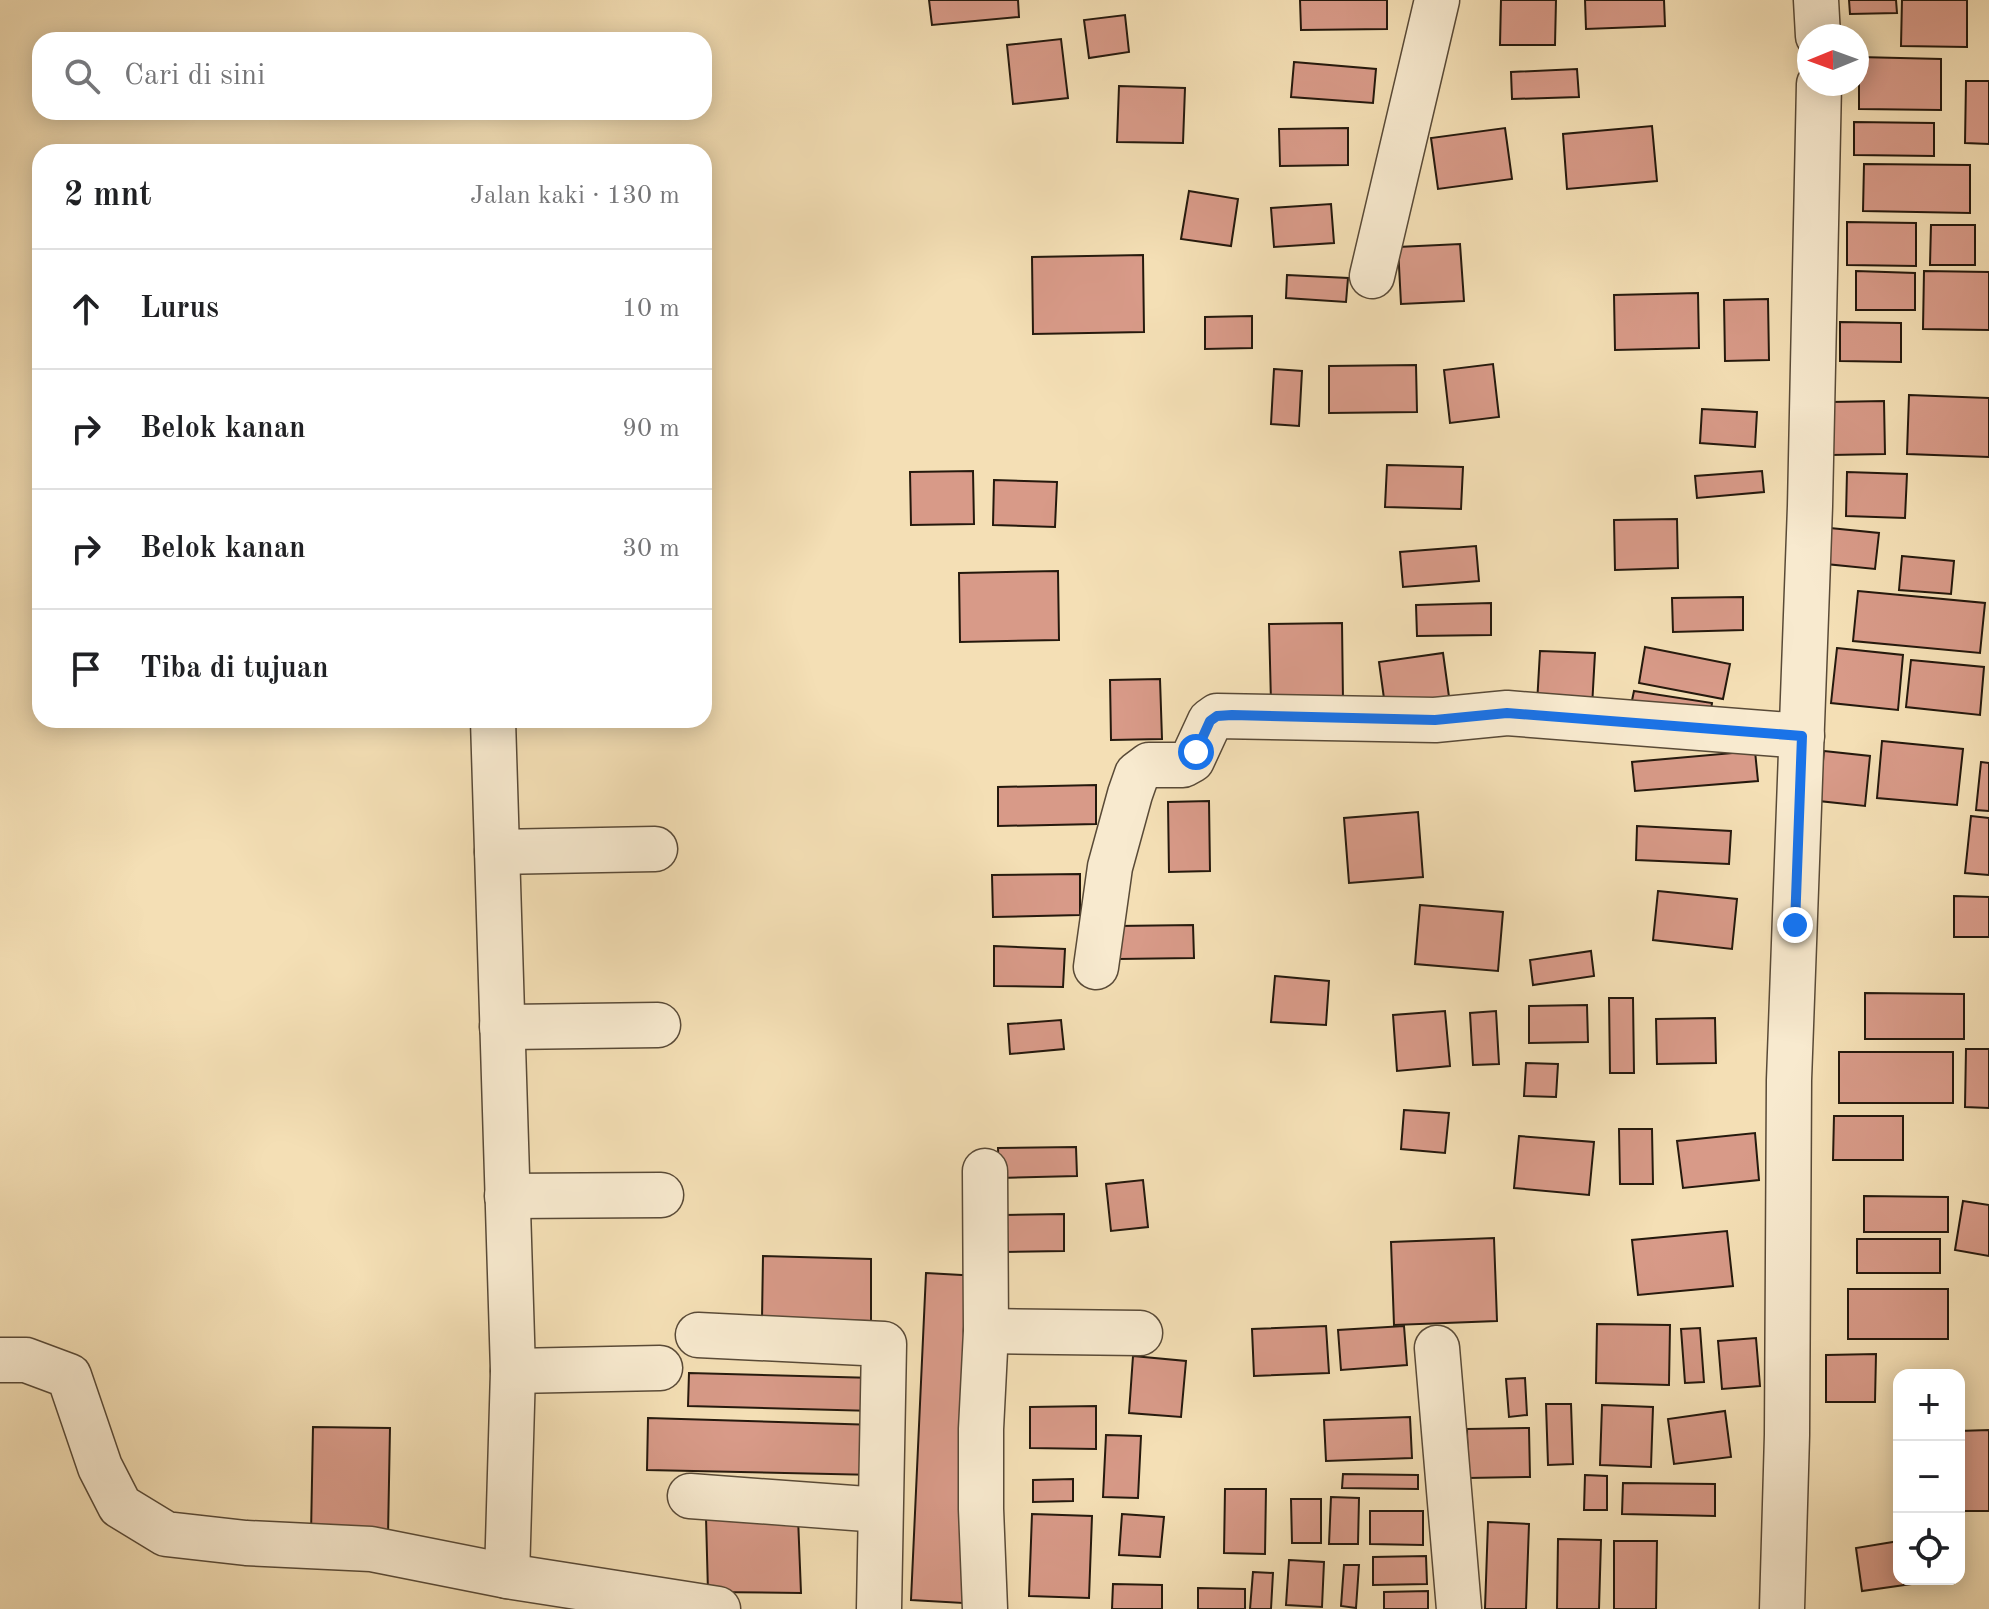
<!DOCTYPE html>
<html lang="id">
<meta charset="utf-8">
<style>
:root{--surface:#fff;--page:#f6f6f6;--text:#202124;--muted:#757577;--line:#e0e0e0}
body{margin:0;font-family:"Old Standard TT",serif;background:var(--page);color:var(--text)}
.controls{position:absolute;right:24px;bottom:24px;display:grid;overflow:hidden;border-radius:16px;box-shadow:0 4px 20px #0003}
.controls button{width:72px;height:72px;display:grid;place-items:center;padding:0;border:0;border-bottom:2px solid var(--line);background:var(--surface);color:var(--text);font:40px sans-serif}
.compass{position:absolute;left:1797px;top:24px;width:72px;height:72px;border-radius:50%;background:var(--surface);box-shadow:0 4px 20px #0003;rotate:269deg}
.stop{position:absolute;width:24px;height:24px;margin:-18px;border:6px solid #1a73e8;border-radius:50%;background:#fff}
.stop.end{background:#1a73e8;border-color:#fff;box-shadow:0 2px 8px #0008}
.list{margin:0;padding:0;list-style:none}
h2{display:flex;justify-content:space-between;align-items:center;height:104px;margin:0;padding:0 32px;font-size:34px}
h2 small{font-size:26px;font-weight:400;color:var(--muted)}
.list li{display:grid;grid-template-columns:52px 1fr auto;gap:24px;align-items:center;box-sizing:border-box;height:120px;padding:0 32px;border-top:2px solid var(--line)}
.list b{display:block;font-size:30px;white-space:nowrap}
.list em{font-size:26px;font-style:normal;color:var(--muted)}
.icon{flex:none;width:44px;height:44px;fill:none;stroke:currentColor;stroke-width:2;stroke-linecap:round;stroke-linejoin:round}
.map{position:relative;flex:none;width:1989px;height:1609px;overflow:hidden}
.search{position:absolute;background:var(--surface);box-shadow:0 4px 20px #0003;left:32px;top:32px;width:680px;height:88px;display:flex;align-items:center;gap:20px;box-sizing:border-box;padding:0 28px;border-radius:24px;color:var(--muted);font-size:30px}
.panel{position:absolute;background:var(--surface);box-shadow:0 4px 20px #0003;left:32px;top:144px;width:680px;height:584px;border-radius:24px}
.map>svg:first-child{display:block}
</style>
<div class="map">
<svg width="1989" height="1609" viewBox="0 0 1989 1609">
<rect width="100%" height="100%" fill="#f4dfb5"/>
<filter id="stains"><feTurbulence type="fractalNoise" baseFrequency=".0025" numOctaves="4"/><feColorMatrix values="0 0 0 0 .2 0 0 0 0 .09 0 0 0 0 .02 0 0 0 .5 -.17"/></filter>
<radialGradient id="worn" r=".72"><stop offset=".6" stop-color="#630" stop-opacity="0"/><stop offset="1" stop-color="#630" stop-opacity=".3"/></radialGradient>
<g fill="#d89a88" stroke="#25190d" stroke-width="2">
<path d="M929,0H1018L1019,17L932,25Z"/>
<path d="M1300,0H1387V29L1301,30Z"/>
<path d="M1501,0H1556L1555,45H1500Z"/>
<path d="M1585,0H1664L1665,26L1586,29Z"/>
<path d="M1849,0H1896L1897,13L1850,14Z"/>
<path d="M1902,0H1967V47L1901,46Z"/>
<path d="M1125,15L1129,52L1089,58L1084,20Z"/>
<path d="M1061,39L1068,98L1013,104L1007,45Z"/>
<path d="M1859,57L1941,59V110L1859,109Z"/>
<path d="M1294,62L1376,69L1373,103L1291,97Z"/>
<path d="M1577,69L1579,97L1512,99L1511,72Z"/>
<path d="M1966,81H1989V144L1965,143Z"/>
<path d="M1119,86L1185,88L1183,143L1117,142Z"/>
<path d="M1854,122L1934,123V156L1854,155Z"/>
<path d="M1652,126L1657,181L1567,189L1563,134Z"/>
<path d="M1348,128V165L1280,166L1279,129Z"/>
<path d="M1505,128L1512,179L1438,189L1431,138Z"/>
<path d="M1864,164L1970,165V213L1863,211Z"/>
<path d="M1189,191L1238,199L1231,246L1181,239Z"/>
<path d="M1331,204L1334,243L1274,247L1271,208Z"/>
<path d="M1847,222L1916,223V266L1847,265Z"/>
<path d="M1931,225H1975V265H1930Z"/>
<path d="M1460,244L1464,301L1401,304L1398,247Z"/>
<path d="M1143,255L1144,332L1033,334L1032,257Z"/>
<path d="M1856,271L1915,273V310H1856Z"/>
<path d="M1924,271L1989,272V330L1923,329Z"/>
<path d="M1287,275L1348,278L1346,302L1286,298Z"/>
<path d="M1698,293L1699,348L1615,350L1614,295Z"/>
<path d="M1768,299L1769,360L1725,361L1724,300Z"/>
<path d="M1252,316V348L1205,349V317Z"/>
<path d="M1840,322L1901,323V362L1840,361Z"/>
<path d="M1493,364L1499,417L1450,423L1444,370Z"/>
<path d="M1416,365L1417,412L1329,413V366Z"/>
<path d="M1274,369L1302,371L1299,426L1271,424Z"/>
<path d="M1909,395L1989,398V457L1907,454Z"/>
<path d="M1884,401L1885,454L1831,455L1830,402Z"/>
<path d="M1702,409L1757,412L1755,447L1700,443Z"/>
<path d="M1387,465L1463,467L1461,509L1385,507Z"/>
<path d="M973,471L974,524L911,525L910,472Z"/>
<path d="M1762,471L1764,492L1697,498L1695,476Z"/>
<path d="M1847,472L1907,474L1905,518L1846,516Z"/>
<path d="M994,480L1057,482L1055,527L993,525Z"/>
<path d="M1677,519L1678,568L1615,570L1614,520Z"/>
<path d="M1830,528L1879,533L1875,569L1826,564Z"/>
<path d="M1476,546L1479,581L1403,587L1400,552Z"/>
<path d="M1902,556L1954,561L1951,594L1899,590Z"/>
<path d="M1058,571L1059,640L960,642L959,573Z"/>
<path d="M1858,591L1985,603L1980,653L1853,641Z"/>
<path d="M1743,597V630L1673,632L1672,598Z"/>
<path d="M1491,603V635L1417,636L1416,605Z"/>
<path d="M1342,623L1343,701L1271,702L1269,624Z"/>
<path d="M1645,647L1730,664L1723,699L1639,683Z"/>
<path d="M1837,648L1903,655L1898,710L1831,703Z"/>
<path d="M1540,651L1595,653L1592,707L1537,704Z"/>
<path d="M1443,653L1450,704L1386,713L1379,662Z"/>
<path d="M1911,660L1984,667L1980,715L1906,707Z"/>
<path d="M1160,679L1162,739L1111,740L1110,680Z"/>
<path d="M1634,691L1712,703L1709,722L1630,710Z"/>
<path d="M1882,741L1963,749L1957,805L1877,798Z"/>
<path d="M1755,751L1758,781L1635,791L1632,762Z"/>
<path d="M1824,751L1870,756L1865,806L1819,801Z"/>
<path d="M1981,762L1989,763V811L1976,810Z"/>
<path d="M1096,785V824L998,826V787Z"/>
<path d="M1209,801L1210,871L1169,872L1168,802Z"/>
<path d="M1418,812L1423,877L1349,883L1344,818Z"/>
<path d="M1971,816L1989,818V875L1965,873Z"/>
<path d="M1637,826L1731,831L1729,864L1636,860Z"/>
<path d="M1080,874V915L993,917L992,875Z"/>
<path d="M1658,891L1737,899L1732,949L1653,940Z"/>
<path d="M1954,896L1989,897V937H1954Z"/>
<path d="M1420,905L1503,912L1498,971L1415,964Z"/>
<path d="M1193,925L1194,958L1118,959L1117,926Z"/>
<path d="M994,946L1065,949L1063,987L994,986Z"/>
<path d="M1591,951L1594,976L1533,985L1530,960Z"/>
<path d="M1275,976L1329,981L1326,1025L1271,1022Z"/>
<path d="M1865,993L1964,994V1039H1865Z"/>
<path d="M1609,998H1633L1634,1073H1610Z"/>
<path d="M1587,1005L1588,1042L1529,1043V1006Z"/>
<path d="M1445,1011L1450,1066L1397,1071L1393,1015Z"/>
<path d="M1496,1011L1499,1064L1473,1065L1470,1013Z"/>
<path d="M1715,1018L1716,1063L1657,1064L1656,1019Z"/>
<path d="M1061,1020L1064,1049L1010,1054L1008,1024Z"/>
<path d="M1966,1049H1989V1108L1965,1107Z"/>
<rect x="1839" y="1052" width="114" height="51"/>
<path d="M1526,1063L1558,1064L1556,1097L1524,1096Z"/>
<path d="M1404,1110L1449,1113L1445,1153L1401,1149Z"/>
<path d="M1834,1116H1903V1160H1833Z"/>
<path d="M1619,1129H1652L1653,1184H1620Z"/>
<path d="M1755,1133L1759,1180L1683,1188L1677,1141Z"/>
<path d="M1519,1136L1594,1142L1589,1195L1514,1188Z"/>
<path d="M1076,1147L1077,1176L999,1178L998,1148Z"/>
<path d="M1143,1180L1148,1227L1111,1231L1106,1184Z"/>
<path d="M1864,1196L1948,1197V1232H1864Z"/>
<path d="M1963,1201L1989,1205V1256L1955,1250Z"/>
<path d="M1064,1214V1251L1004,1252V1215Z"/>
<path d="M1727,1231L1733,1286L1638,1295L1632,1240Z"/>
<path d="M1494,1238L1497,1321L1394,1325L1391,1242Z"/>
<rect x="1857" y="1239" width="83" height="34"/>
<path d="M763,1256L871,1259V1321L762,1319Z"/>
<path d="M926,1273L979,1276L963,1603L911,1600Z"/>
<rect x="1848" y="1289" width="100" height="50"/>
<path d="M1597,1324L1670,1325L1669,1385L1596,1383Z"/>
<path d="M1326,1326L1329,1373L1254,1376L1252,1329Z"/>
<path d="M1404,1326L1407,1365L1341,1370L1338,1330Z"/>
<path d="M1700,1328L1704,1382L1685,1383L1681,1329Z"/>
<path d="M1756,1338L1760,1386L1722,1389L1718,1341Z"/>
<path d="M1876,1354L1875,1402H1826V1355Z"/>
<path d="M1133,1356L1186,1361L1181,1417L1129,1413Z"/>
<path d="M689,1373L875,1378L874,1411L688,1406Z"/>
<path d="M1525,1378L1527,1415L1509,1417L1506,1379Z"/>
<path d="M1546,1404H1571L1573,1464L1548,1465Z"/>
<path d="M1602,1405L1653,1407L1651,1467L1600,1465Z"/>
<path d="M1096,1406V1449L1030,1448V1407Z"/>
<path d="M1725,1411L1731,1457L1674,1464L1668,1419Z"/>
<path d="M1410,1417L1412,1458L1326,1461L1324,1420Z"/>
<path d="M648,1418L877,1425L876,1475L647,1470Z"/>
<path d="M313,1427L390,1428L388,1536L311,1535Z"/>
<path d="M1529,1428L1530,1477L1468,1478L1467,1429Z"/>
<path d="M1989,1430V1511H1959V1431Z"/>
<path d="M1106,1435L1141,1436L1138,1498L1103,1497Z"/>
<path d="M1343,1474L1418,1475V1489L1342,1488Z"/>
<path d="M1585,1475L1607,1476V1510H1584Z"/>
<path d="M1073,1479V1501L1033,1502V1480Z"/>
<path d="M1623,1483L1715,1484V1516L1622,1514Z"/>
<path d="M1225,1489H1266L1265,1554L1224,1553Z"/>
<path d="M1331,1497L1359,1498L1358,1544H1329Z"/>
<path d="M1291,1499H1321V1543H1292Z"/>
<path d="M1370,1511H1423V1545L1370,1544Z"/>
<path d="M1032,1514L1092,1516L1089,1598L1029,1596Z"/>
<path d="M1122,1514L1164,1517L1160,1557L1119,1555Z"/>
<path d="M798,1517L801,1593L708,1592L706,1518Z"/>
<path d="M1488,1522L1529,1524L1526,1609H1485Z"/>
<path d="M1558,1539L1601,1540L1599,1609H1557Z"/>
<path d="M1614,1541H1657L1656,1609H1614Z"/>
<path d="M1899,1541V1579H1932L1933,1581L1862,1591L1856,1548Z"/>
<path d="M1426,1556L1427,1584L1373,1585V1557Z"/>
<path d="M1289,1560L1324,1562L1322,1607L1286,1605Z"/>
<path d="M1344,1565H1359L1356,1608L1341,1606Z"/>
<path d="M1253,1572L1273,1573L1271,1609H1250Z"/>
<path d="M1113,1584L1162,1585V1609H1112Z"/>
<path d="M1198,1588L1245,1589V1609H1198Z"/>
<path d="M1428,1591V1609H1384V1592Z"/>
</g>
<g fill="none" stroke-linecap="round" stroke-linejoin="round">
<defs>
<g id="street">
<path d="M1816,0L1818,36"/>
<path d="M1372,276L1437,0"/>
<path d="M493,720L513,1371L507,1576"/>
<path d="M497,852L655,849"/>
<path d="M1096,967L1110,867L1130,794L1137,774L1149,765H1183L1192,760L1210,721L1217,716L1435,720L1507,713L1802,736"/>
<path d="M502,1027L658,1025"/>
<path d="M985,1171L986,1331L981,1429V1509L985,1609"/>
<path d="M507,1196L661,1195"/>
<path d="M986,1331L1140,1333"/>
<path d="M698,1335L884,1344L879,1609"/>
<path d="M1437,1348L1459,1609"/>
<path d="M0,1360H26L69,1376L100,1467L120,1506L166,1534L246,1543L371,1549L507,1576L718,1609"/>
<path d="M513,1371L660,1368"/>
<path d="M690,1496L880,1510"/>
<path d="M1782,1609L1787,1435L1789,1080L1810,506L1819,84"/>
</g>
</defs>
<use href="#street" stroke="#594a37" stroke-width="47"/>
<use href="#street" stroke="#f8eacf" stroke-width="44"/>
</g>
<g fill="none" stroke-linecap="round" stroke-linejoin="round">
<path stroke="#1a73e8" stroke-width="10" d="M1196,752L1210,721L1217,716L1232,715L1435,720L1507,713L1802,736L1795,925"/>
</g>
<rect width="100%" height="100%" filter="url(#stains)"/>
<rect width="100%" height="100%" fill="url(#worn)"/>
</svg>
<div class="controls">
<button>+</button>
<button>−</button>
<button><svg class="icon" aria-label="locate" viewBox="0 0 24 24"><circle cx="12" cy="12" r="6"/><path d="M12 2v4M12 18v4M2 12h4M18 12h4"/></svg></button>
</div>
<svg class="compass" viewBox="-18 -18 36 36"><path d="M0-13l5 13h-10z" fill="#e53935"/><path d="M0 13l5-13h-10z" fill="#757577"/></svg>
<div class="stop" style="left:1196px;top:752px"></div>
<div class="stop end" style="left:1795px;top:925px"></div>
<div class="search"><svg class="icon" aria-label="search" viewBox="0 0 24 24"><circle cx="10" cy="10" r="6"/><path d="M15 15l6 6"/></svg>Cari di sini</div>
<section class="panel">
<h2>2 mnt<small>Jalan kaki · 130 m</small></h2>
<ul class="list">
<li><svg class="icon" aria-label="ahead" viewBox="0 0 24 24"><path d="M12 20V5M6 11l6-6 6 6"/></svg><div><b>Lurus</b></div><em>10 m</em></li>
<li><svg class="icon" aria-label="right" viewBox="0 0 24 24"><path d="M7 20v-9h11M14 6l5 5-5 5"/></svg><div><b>Belok kanan</b></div><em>90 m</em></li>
<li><svg class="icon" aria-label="right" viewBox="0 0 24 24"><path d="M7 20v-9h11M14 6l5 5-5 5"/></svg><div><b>Belok kanan</b></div><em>30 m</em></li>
<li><svg class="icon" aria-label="arrive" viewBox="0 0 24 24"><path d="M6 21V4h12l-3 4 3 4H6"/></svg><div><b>Tiba di tujuan</b></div></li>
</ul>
</section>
</div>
